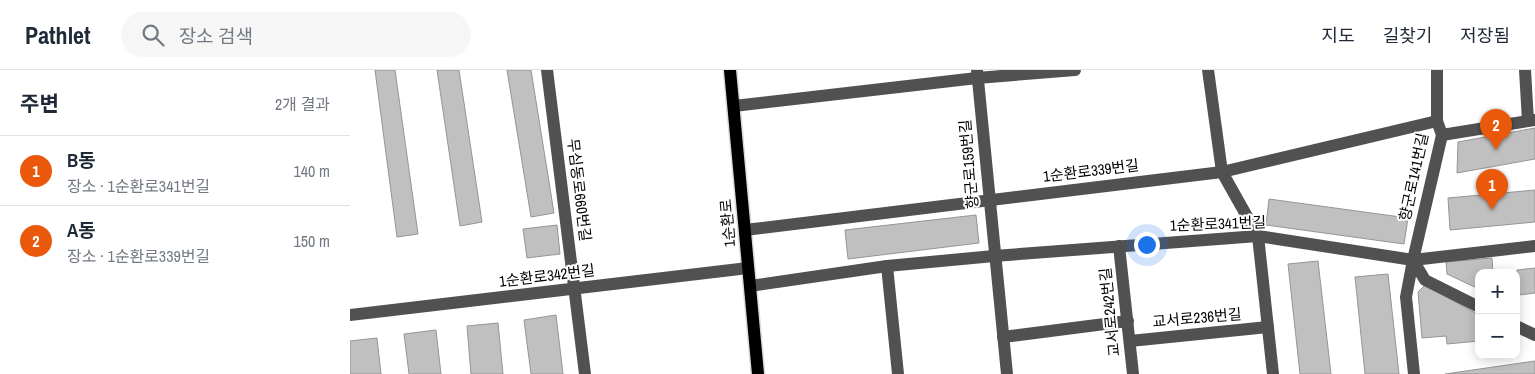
<!DOCTYPE html>
<html lang="ko">
<meta charset="utf-8">
<style>
:root{--surface:#fff;--page:#f6f6f7;--text:#1f2937;--muted:#747a83;--line:#e0e1e3;--accent:#ea580c}
body{margin:0;font-family:"Archivo Narrow","Noto Sans KR",sans-serif;background:var(--page);color:var(--text)}
.controls{position:absolute;right:15px;bottom:15px;display:grid;overflow:hidden;border-radius:10px;box-shadow:0 2px 12px #0003}
.controls button{width:45px;height:45px;display:grid;place-items:center;padding:0;border:0;border-bottom:1px solid var(--line);background:var(--surface);color:var(--text);font:25px sans-serif}
.you{position:absolute;left:796px;top:174px;width:18px;height:18px;margin:-12px;border:4px solid #fff;border-radius:50%;background:#1a73e8;box-shadow:0 0 0 8px #1a73e833}
.badge{display:grid;place-items:center;width:32px;height:32px;border-radius:50%;background:var(--accent);color:#fff;font-size:16px;font-weight:700}
.pin{position:absolute;translate:-50% -41px;filter:drop-shadow(0 1px 2px #0008)}
.pin::after{content:'';position:absolute;top:26px;width:18px;height:15px;background:inherit;clip-path:polygon(0 0,100% 0,50% 100%)}
.list{margin:0;padding:0;list-style:none}
h2{display:flex;justify-content:space-between;align-items:center;height:65px;margin:0;padding:0 20px;font-size:21px}
h2 small{font-size:16px;font-weight:400;color:var(--muted)}
.list li{display:grid;grid-template-columns:32px 1fr auto;gap:15px;align-items:center;box-sizing:border-box;height:70px;padding:0 20px;border-top:1px solid var(--line)}
.list b{display:block;font-size:19px;white-space:nowrap}
.list p{margin:0;font-size:16px;white-space:nowrap;color:var(--muted)}
.list em{font-size:16px;font-style:normal;color:var(--muted)}
.icon{flex:none;width:28px;height:28px;fill:none;stroke:currentColor;stroke-width:2;stroke-linecap:round;stroke-linejoin:round}
.map{position:relative;flex:none;width:1185px;height:304px;overflow:hidden}
header{display:flex;align-items:center;gap:30px;box-sizing:border-box;height:70px;padding:0 25px;background:var(--surface);border-bottom:1px solid var(--line)}
header strong{font-size:24px}
nav{display:flex;gap:28px;margin-inline-start:auto;font-size:18px}
.search{width:350px;height:45px;background:var(--page);display:flex;align-items:center;gap:12px;box-sizing:border-box;padding:0 18px;border-radius:28px;color:var(--muted);font-size:19px}
main{display:flex}
aside{flex:1;background:var(--surface)}
.map>svg:first-child{display:block}
</style>
<header>
<strong>Pathlet</strong>
<div class="search"><svg class="icon" aria-label="search" viewBox="0 0 24 24"><circle cx="10" cy="10" r="6"/><path d="M15 15l6 6"/></svg>장소 검색</div>
<nav><a>지도</a><a>길찾기</a><a>저장됨</a></nav>
</header>
<main>
<aside>
<h2>주변<small>2개 결과</small></h2>
<ul class="list">
<li><span class="badge">1</span><div><b>B동</b><p>장소 · 1순환로341번길</p></div><em>140 m</em></li>
<li><span class="badge">2</span><div><b>A동</b><p>장소 · 1순환로339번길</p></div><em>150 m</em></li>
</ul>
</aside>
<div class="map">
<svg width="1185" height="304" viewBox="0 0 1185 304">
<rect width="100%" height="100%" fill="#fff"/>
<g fill="#c0c0c0" stroke="#959595">
<path d="M25,0H45L68,164L47,167Z"/>
<path d="M87,0H109L132,152L110,156Z"/>
<path d="M157,0H181L204,143L181,147Z"/>
<path d="M1185,58V89L1107,103L1108,72Z"/>
<path d="M1185,120V152L1100,160L1098,128Z"/>
<path d="M919,129L1058,148L1054,174L916,155Z"/>
<path d="M626,145L629,173L498,189L495,160Z"/>
<path d="M207,155L210,184L177,188L173,159Z"/>
<path d="M1142,188L1143,203H1129V219L1097,204L1096,192Z"/>
<path d="M968,191L981,304H950L938,194Z"/>
<path d="M1185,198V223L1169,225L1167,200Z"/>
<path d="M1038,204L1049,304H1015L1005,207Z"/>
<path d="M1075,215L1129,245V271L1097,274L1096,266L1072,268L1068,222Z"/>
<path d="M206,245L213,304H181L174,250Z"/>
<path d="M148,253L153,304H121L117,256Z"/>
<path d="M86,260L91,304H59L54,264Z"/>
<path d="M27,268L31,304H0V271Z"/>
<path d="M1185,291V304H1095Z"/>
</g>
<g fill="none" stroke-linecap="round" stroke-linejoin="round">
<defs>
<path id="major" d="M380,0L408,304"/>
</defs>
<use href="#major" stroke="#dbdbdb" stroke-width="15"/>
<g stroke="#515151" stroke-width="12">
<path d="M197,0L235,304"/>
<path d="M627,0L657,304"/>
<path d="M858,0L872,102L908,166L923,304"/>
<path d="M1175,0L1178,51"/>
<path d="M384,36L627,8L725,0"/>
<path d="M1092,65L1185,50"/>
<path d="M395,160L872,102L1087,51"/>
<path d="M769,176L783,304"/>
<path d="M1063,190L1075,210L1129,237"/>
<path d="M537,196L548,304"/>
<path d="M400,216L537,196L644,186L908,166L1063,190L1185,176"/>
<path d="M0,245L398,198"/>
<path d="M1166,256L1185,265"/>
<path d="M653,267L778,251"/>
<path d="M780,271L918,257"/>
<path d="M1064,304L1056,227L1063,190L1092,65L1087,51V0"/>
</g>
<use href="#major" stroke="#000" stroke-width="12"/>
</g>
<g text-anchor="middle" stroke-width="4" stroke-linejoin="round" paint-order="stroke">
<g font-size="15" fill="#000" stroke="#fff">
<text transform="translate(619 94) rotate(-95)" y="5">향군로159번길</text>
<text transform="translate(741 101) rotate(-7)" y="5">1순환로339번길</text>
<text transform="translate(1064 107) rotate(-78)" y="5">향군로141번길</text>
<text transform="translate(229 120) rotate(83)" y="5">무심동로660번길</text>
<text transform="translate(378 153) rotate(-95)" y="5">1순환로</text>
<text transform="translate(868 154) rotate(-2)" y="5">1순환로341번길</text>
<text transform="translate(197 206) rotate(-7)" y="5">1순환로342번길</text>
<text transform="translate(760 242) rotate(-96)" y="5">교서로242번길</text>
<text transform="translate(847 248) rotate(-5)" y="5">교서로236번길</text>
</g>
</g>
</svg>
<div class="controls">
<button>+</button>
<button>−</button>
</div>
<div class="you"></div>
<div class="pin badge" style="left:1142px;top:140px">1</div>
<div class="pin badge" style="left:1146px;top:80px">2</div>
</div>
</main>
